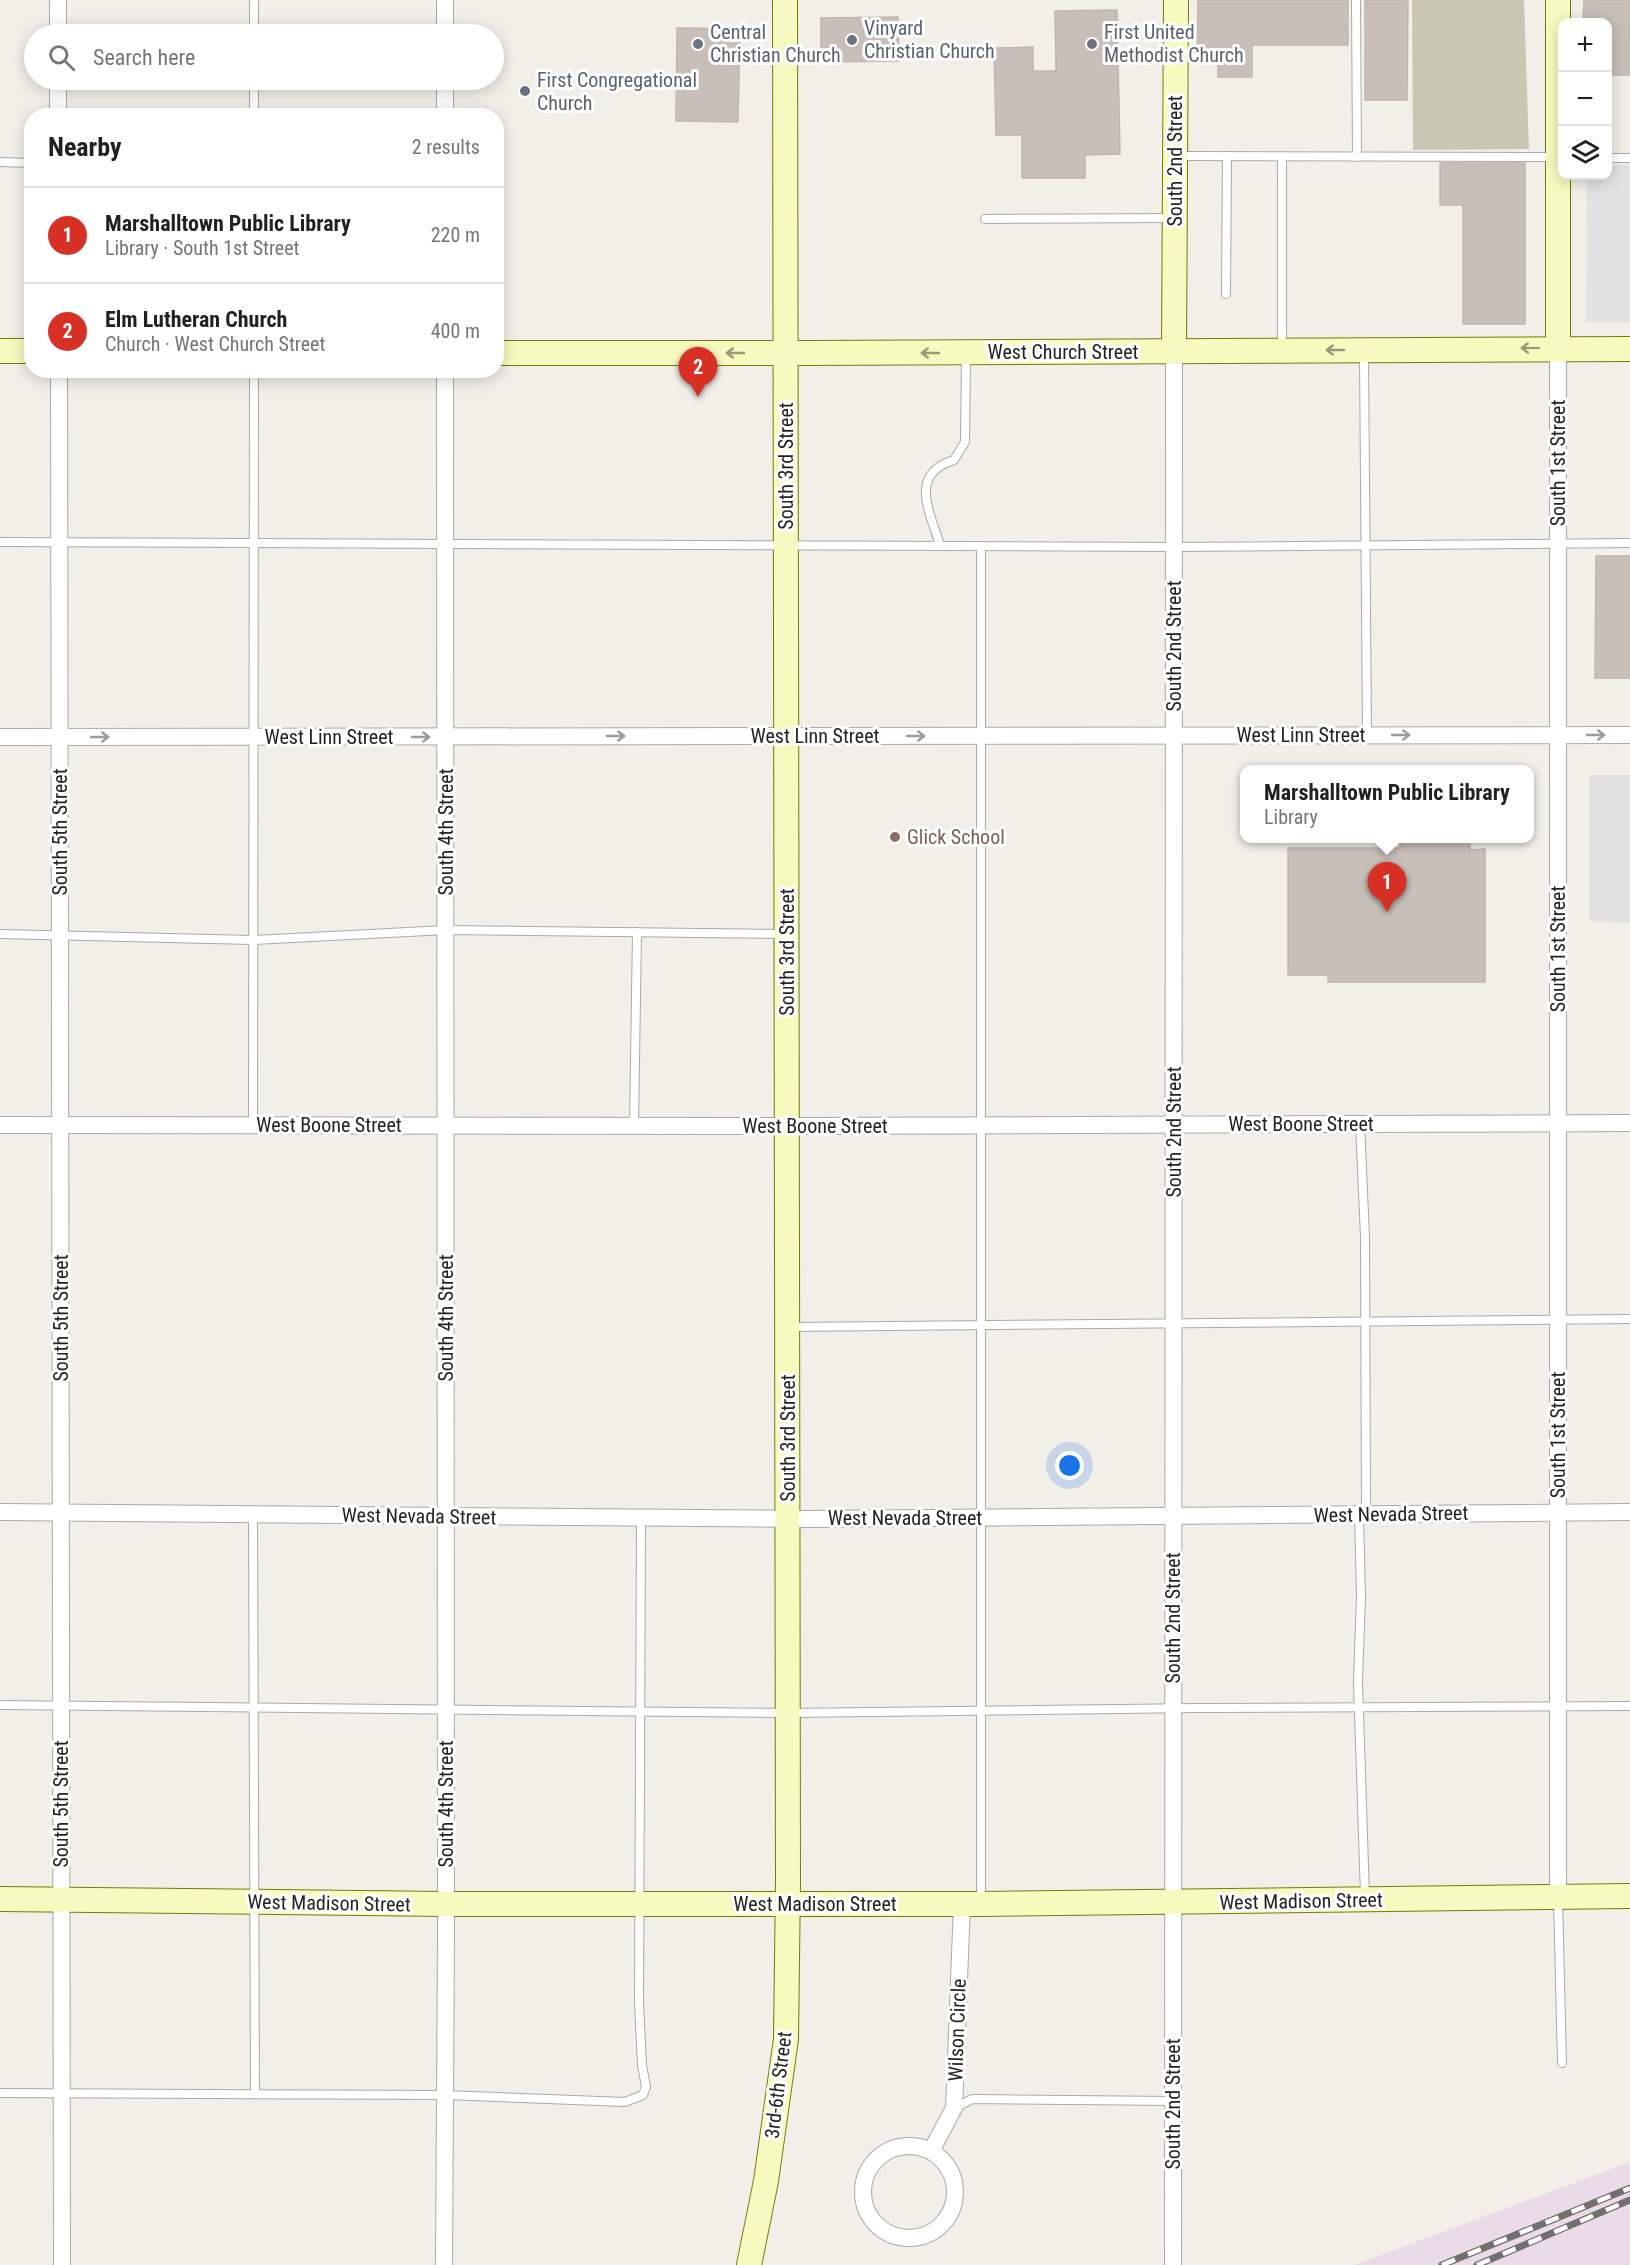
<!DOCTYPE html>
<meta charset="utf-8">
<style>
:root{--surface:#fff;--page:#f6f6f6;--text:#202124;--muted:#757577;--line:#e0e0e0;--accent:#d93025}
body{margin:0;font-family:"Roboto Condensed",sans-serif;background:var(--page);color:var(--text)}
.controls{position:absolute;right:18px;top:18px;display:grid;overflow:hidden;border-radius:12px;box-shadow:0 3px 15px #0003}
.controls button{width:54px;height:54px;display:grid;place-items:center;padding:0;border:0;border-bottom:2px solid var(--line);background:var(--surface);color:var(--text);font:30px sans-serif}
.you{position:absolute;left:1070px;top:1466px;width:21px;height:21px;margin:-15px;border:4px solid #fff;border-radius:50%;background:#1a73e8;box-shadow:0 0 0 9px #1a73e833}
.badge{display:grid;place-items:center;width:39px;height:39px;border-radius:50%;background:var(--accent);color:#fff;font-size:20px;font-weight:700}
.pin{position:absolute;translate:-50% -50px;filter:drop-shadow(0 2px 3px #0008)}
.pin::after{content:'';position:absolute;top:32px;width:21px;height:18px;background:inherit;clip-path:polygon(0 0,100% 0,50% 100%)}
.popup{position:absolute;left:1240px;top:765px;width:294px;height:78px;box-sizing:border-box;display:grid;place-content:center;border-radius:12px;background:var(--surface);filter:drop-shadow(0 2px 4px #0005);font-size:20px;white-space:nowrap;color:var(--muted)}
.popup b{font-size:22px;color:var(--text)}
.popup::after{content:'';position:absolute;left:50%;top:100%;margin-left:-12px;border:12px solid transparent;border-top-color:var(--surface)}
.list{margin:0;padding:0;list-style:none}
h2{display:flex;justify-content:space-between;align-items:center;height:78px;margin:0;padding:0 24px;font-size:26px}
h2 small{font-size:20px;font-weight:400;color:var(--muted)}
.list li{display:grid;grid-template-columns:39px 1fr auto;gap:18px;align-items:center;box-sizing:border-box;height:96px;padding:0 24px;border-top:2px solid var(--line)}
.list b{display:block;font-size:22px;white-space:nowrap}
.list p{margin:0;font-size:20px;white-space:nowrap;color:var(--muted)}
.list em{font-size:20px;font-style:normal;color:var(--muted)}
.icon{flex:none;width:33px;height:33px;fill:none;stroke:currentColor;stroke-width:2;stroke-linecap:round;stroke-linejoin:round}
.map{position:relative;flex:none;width:1630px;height:2265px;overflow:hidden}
.search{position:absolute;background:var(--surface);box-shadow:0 3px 15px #0003;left:24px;top:24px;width:480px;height:66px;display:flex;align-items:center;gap:15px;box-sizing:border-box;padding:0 21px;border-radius:33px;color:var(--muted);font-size:22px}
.panel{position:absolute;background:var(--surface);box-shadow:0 3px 15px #0003;left:24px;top:108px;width:480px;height:270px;border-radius:24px}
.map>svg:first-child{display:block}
</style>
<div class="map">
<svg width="1630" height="2265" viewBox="0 0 1630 2265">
<rect width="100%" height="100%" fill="#f2efe9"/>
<path fill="#ebdbe8" d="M1630,2162V2265H1354Z"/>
<path fill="#c7c7b4" d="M1412,0H1524L1529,149L1413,150Z"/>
<g fill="#e2e2e2">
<path d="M1608,165H1630V322H1586L1587,176H1608Z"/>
<path d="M1589,775H1630V923L1589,921Z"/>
</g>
<g fill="#c7bfb8" stroke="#c4b6ab" stroke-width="1.5">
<path d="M1198,0H1348V45H1252V77H1218V62L1197,61Z"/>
<path d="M1365,0H1408L1407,100H1365Z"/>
<path d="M1584,0H1630V75H1611L1610,154H1608V22H1583Z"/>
<path d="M1117,10L1120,154L1085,155V178H1022V135H996L994,48L1033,47V71H1056L1055,11Z"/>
<path d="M898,17L899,61L821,62V18Z"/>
<path d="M677,28L740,29L738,122L676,121Z"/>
<path d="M1440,163H1525V324H1463V205H1440Z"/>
<path d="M1596,556H1630V678H1595Z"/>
<path d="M1400,838H1470V850L1485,849V982H1328V975H1288V848H1400Z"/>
</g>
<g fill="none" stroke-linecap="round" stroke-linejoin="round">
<defs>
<g id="lane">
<path d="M254,0V34"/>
<path d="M1356,0L1357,157"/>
<path d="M254,80V116"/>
<path d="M1176,156L1556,157"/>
<path d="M1608,158H1630"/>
<path d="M0,162L32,163"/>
<path d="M985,219L1174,218"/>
<path d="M1226,294L1227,156"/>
<path d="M1282,348V157"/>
<path d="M1364,353L1367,735"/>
<path d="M0,542L1174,547L1630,543"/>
<path d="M940,545C930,512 908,474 954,460L965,442L966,354"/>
<path d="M981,546V1901"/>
<path d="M0,934L252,940L446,930L785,934"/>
<path d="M1360,1124L1365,1237L1366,1514"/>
<path d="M253,1125L254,370"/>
<path d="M634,1126L637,932"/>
<path d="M788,1327L1630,1319"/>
<path d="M253,1514L255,2094"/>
<path d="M1359,1514L1361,1596L1358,1682L1365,1896"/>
<path d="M0,1705L788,1713L1200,1708L1630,1706"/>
<path d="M1558,1898L1562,2063"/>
<path d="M0,2093L446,2095L625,2102L643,2095L646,2087L642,2065L639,2003L641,1518"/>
<path d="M955,2108L972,2099L1173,2101"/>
</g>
<g id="street">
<path d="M58,0V34"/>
<path d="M445,0V34"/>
<path d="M58,80V116"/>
<path d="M445,80V116"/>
<path d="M1558,348V1897"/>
<path d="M59,370L62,2265"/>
<path d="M0,737L1630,735"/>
<path d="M0,1125L808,1126L1630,1123"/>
<path d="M0,1512L810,1519L1630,1512"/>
<circle cx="909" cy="2192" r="46"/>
<path d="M931,2151L954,2108L962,1904"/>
<path d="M444,2265L446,1934L445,370"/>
<path d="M1173,2265L1174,351"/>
</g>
<g id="secondary">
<path d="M1558,0V348"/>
<path d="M0,351H32"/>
<path d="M1174,351L1176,0"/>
<path d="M496,353H807L1630,349"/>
<path d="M0,1899L446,1904H981L1630,1896"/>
<path d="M749,2265L766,2181L786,2039L788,1881L785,0"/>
</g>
</defs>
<use href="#lane" stroke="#a9a9a9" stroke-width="10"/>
<use href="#street" stroke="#a9a9a9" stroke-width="18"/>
<use href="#secondary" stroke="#707d05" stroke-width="26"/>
<use href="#lane" stroke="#fff" stroke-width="8"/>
<use href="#street" stroke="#fff" stroke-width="16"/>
<use href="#secondary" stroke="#f7fabf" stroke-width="24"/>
<defs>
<g id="rail">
<path d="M1442,2265L1630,2188"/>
<path d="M1477,2265L1630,2200"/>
</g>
</defs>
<use href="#rail" stroke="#707070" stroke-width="7"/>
<use href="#rail" stroke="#fff" stroke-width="4.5" stroke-dasharray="14" stroke-linecap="butt"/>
</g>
<defs><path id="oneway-shaft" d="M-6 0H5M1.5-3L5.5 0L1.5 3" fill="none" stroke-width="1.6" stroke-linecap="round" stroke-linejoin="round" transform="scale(1.5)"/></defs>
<g stroke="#979978">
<use href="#oneway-shaft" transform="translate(1530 348) rotate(179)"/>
<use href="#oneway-shaft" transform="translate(1335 350) rotate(180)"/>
<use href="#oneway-shaft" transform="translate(735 353) rotate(-180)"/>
<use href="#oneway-shaft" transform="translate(930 353) rotate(180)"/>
</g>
<g stroke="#9c9c9c">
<use href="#oneway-shaft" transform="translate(1401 735)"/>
<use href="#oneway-shaft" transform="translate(1596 735)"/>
<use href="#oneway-shaft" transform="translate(616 736)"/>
<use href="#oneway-shaft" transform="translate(916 736)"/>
<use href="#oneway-shaft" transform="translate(100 737)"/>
<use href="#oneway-shaft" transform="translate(421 737)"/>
</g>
<g fill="#6b7280" stroke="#fff" stroke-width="2">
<circle cx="852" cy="40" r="6"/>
<circle cx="698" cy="44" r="6"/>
<circle cx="1092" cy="44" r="6"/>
<circle cx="525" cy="91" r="6"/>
</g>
<circle fill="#8d6e63" stroke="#fff" stroke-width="2" cx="895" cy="837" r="6"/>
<g text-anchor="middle" stroke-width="6" stroke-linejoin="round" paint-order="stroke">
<g font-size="20" fill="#5b616d" stroke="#fff" text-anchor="start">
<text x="864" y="35">Vinyard<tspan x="864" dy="23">Christian Church</tspan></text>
<text x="710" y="39">Central<tspan x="710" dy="23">Christian Church</tspan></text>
<text x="1104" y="39">First United<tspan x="1104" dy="23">Methodist Church</tspan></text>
<text x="537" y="87">First Congregational<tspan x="537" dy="23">Church</tspan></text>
</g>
<g font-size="20" fill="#222" stroke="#fff">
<text transform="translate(1175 161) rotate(-90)" y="7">South 2nd Street</text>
<text x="1063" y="359">West Church Street</text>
<text transform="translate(1558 463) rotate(-90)" y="7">South 1st Street</text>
<text transform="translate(786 466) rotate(-90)" y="7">South 3rd Street</text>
<text transform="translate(1174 646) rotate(-90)" y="7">South 2nd Street</text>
<text x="1301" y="742">West Linn Street</text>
<text x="815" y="743">West Linn Street</text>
<text x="329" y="744">West Linn Street</text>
<text transform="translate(60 832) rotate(-90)" y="7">South 5th Street</text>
<text transform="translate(446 832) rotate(-90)" y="7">South 4th Street</text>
<text transform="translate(1558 949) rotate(-90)" y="7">South 1st Street</text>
<text transform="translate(787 952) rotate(-90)" y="7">South 3rd Street</text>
<text x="1301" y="1131">West Boone Street</text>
<text x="329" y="1132">West Boone Street</text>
<text x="815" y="1133">West Boone Street</text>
<text transform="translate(1174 1132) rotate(-90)" y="7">South 2nd Street</text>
<text transform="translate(61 1318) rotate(-90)" y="7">South 5th Street</text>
<text transform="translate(446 1318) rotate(-90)" y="7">South 4th Street</text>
<text transform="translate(1558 1435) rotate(-90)" y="7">South 1st Street</text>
<text transform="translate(788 1438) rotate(-90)" y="7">South 3rd Street</text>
<text transform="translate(1391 1514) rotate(-1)" y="7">West Nevada Street</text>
<text transform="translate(419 1516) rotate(1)" y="7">West Nevada Street</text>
<text x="905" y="1525">West Nevada Street</text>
<text transform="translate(1173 1618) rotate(-90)" y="7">South 2nd Street</text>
<text transform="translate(61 1804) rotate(-90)" y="7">South 5th Street</text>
<text transform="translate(446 1804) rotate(-90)" y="7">South 4th Street</text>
<text transform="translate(1301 1901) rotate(-1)" y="7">West Madison Street</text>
<text transform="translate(329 1903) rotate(1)" y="7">West Madison Street</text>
<text x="815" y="1911">West Madison Street</text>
<text transform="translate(957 2030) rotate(-88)" y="7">Wilson Circle</text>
<text transform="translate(778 2085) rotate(-83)" y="7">3rd-6th Street</text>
<text transform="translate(1173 2104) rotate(-90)" y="7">South 2nd Street</text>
</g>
<g font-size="20" fill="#785e54" stroke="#fff" text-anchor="start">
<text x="907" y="844">Glick School</text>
</g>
</g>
</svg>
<div class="controls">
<button>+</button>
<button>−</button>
<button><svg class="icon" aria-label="layers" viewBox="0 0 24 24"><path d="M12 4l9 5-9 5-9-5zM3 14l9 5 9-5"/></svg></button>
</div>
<div class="you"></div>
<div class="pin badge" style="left:1387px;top:912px">1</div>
<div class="popup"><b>Marshalltown Public Library</b>Library</div>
<div class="pin badge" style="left:698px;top:397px">2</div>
<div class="search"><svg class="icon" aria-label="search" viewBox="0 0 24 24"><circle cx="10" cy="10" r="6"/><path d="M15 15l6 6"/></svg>Search here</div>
<section class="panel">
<h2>Nearby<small>2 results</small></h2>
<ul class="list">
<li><span class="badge">1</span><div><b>Marshalltown Public Library</b><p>Library · South 1st Street</p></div><em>220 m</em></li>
<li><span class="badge">2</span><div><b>Elm Lutheran Church</b><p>Church · West Church Street</p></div><em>400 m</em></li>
</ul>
</section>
</div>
